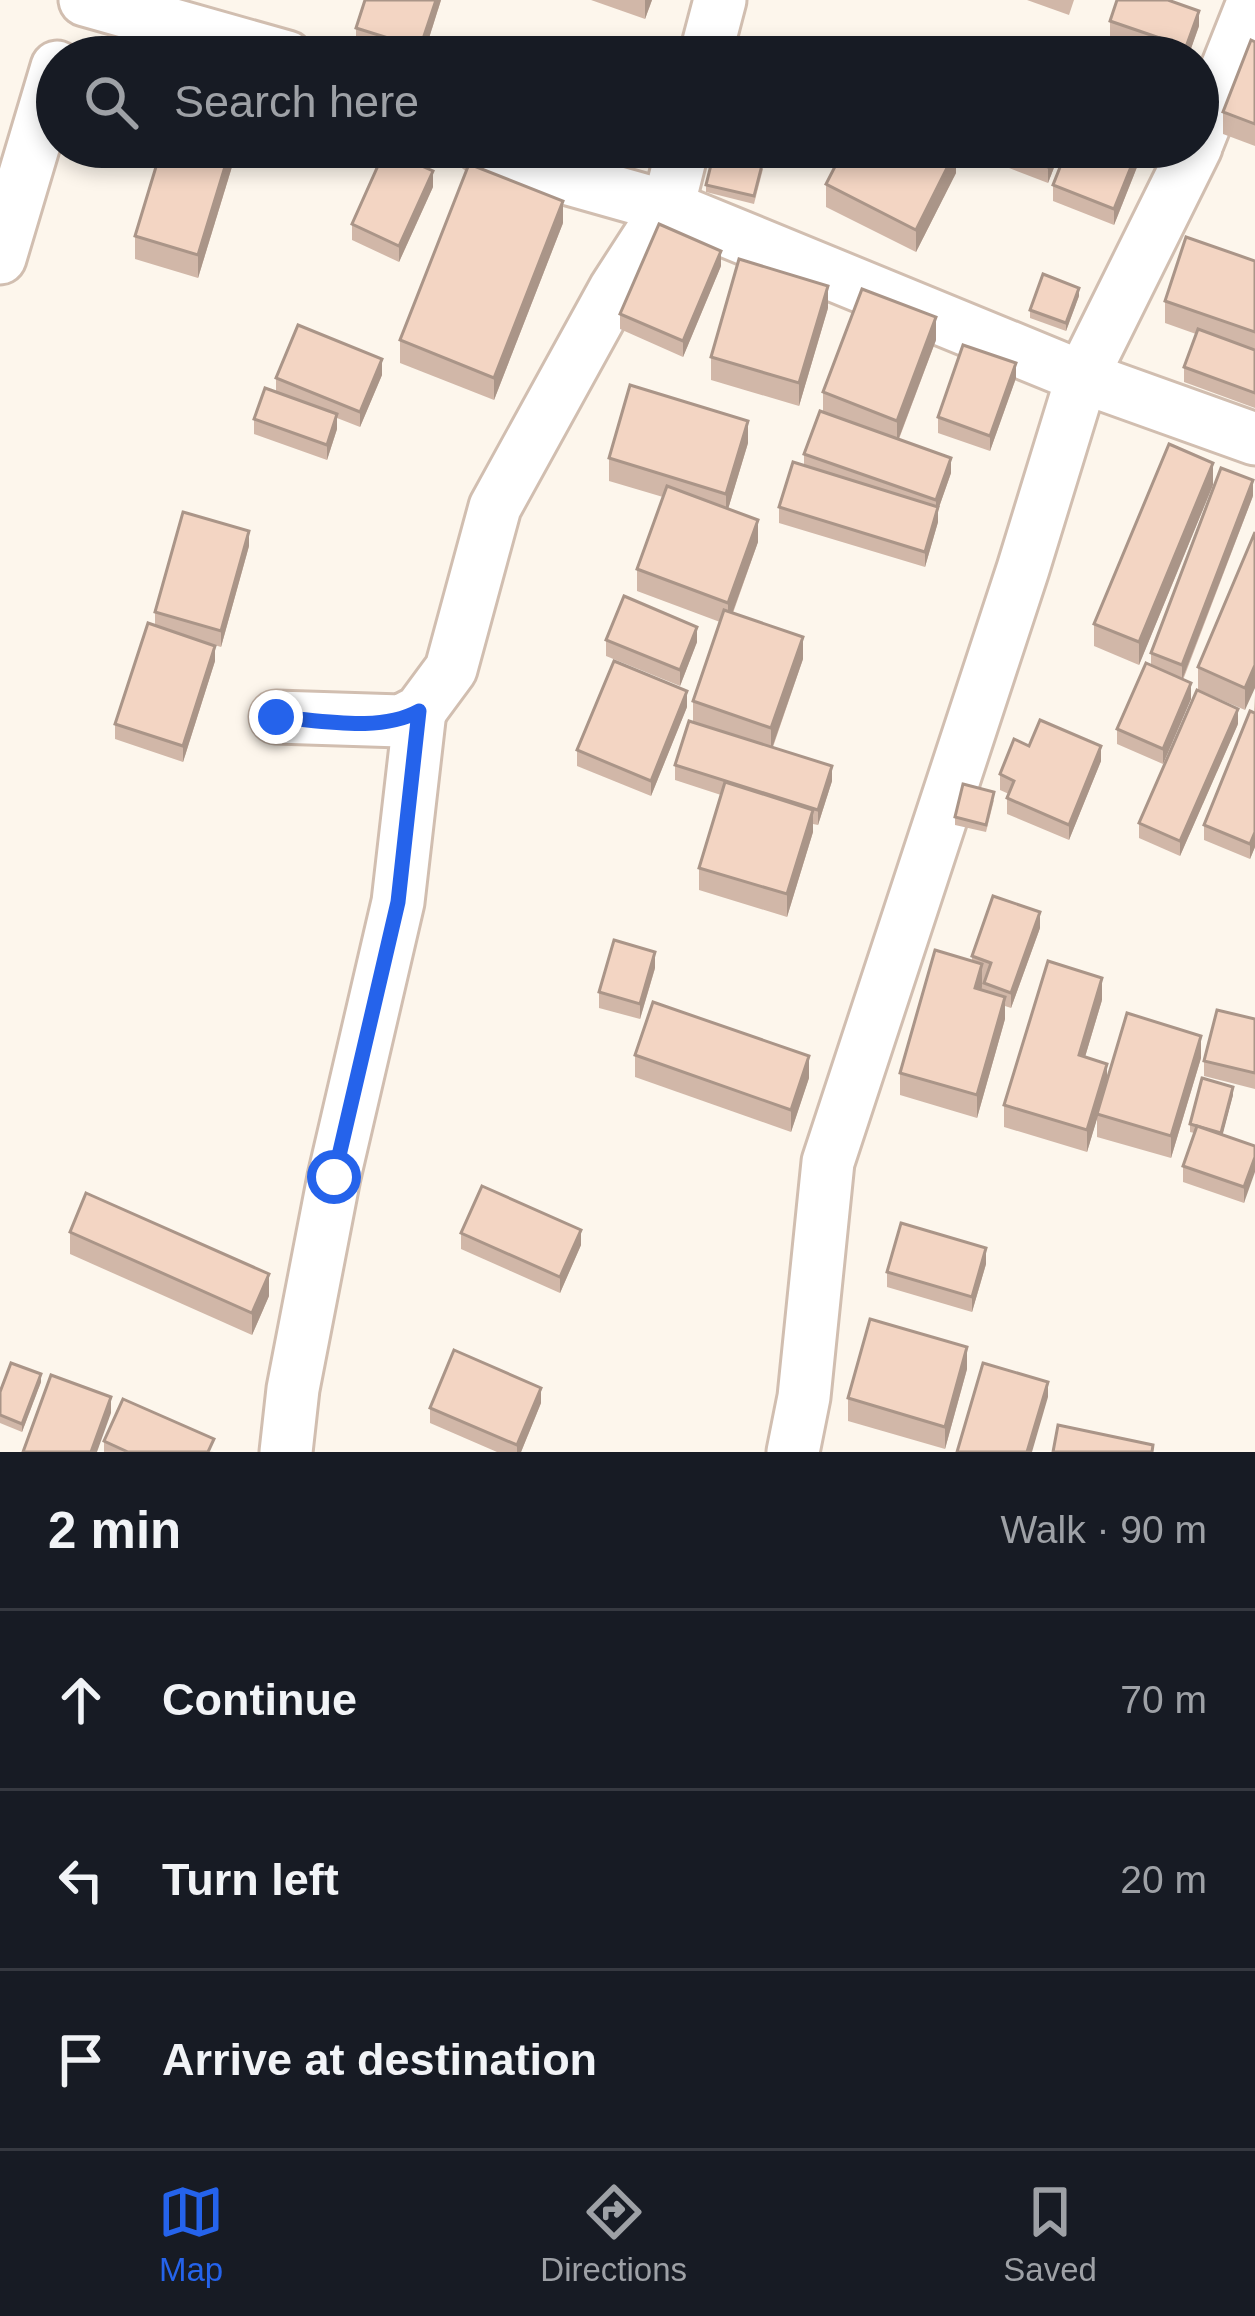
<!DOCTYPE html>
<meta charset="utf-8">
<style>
:root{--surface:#171b24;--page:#20242c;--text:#f1f3f6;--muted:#9ea1a6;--line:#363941;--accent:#2563eb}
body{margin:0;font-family:Helvetica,sans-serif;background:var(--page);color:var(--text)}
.stop{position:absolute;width:36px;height:36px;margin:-27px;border:9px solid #2563eb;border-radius:50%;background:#fff}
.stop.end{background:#2563eb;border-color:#fff;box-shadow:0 3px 12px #0008}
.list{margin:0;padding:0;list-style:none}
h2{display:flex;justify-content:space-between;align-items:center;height:156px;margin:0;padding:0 48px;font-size:51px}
h2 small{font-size:39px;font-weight:400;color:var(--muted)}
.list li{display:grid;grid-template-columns:78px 1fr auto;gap:36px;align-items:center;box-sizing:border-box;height:180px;padding:0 48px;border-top:3px solid var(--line)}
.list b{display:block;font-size:45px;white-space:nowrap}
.list em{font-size:39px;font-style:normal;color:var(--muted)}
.icon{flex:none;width:66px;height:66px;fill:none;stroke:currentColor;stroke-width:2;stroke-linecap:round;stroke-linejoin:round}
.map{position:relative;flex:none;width:1255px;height:1452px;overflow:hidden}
.search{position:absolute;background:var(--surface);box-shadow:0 6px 18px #0003;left:36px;right:36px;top:36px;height:132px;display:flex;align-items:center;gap:30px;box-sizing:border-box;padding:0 42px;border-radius:66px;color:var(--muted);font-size:45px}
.sheet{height:696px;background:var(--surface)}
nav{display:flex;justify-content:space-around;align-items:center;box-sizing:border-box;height:168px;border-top:3px solid var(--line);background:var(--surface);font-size:33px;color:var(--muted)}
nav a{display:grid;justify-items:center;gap:6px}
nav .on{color:var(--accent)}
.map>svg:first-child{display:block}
</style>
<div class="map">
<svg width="1255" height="1452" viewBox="0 0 1255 1452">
<rect width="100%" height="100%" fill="#fdf6ec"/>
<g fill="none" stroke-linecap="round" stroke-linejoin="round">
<defs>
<g id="minor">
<path d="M85,0L287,57"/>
<path d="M705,57L720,0"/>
<path d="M1198,141L1254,0"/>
<path d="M481,147L544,172L668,207L1082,377L1255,439"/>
<path d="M0,258L57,67"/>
<path d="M276,717L401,721L420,711L451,669L495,507L615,289L668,207L683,147"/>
<path d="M286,1452L293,1389L334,1177L398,902L420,711"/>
<path d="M793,1452L804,1397L828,1162L1023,569L1082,377L1196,147"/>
</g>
</defs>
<use href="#minor" stroke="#d1beb0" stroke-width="57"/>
<use href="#minor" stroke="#fff" stroke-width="51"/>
</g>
<g fill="#d1b7a8">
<path d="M441,0L423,57H399L356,43V28Z"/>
<path d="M591,0H652L645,19Z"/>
<path d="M1027,0H1074L1069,15Z"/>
<path d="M1110,21L1199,26L1188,57H1169L1110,36Z"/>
<path d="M1255,42V146L1223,134V112Z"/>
<path d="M162,147H238L198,278L135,259V236Z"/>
<path d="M1062,147L1048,183L1004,166V150Z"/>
<path d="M1145,147L1114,225L1053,201V185Z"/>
<path d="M763,169L754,204L706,192V185Z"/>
<path d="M956,173L916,252L826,207V184Z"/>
<path d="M433,187L399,262L352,240V224Z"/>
<path d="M563,223L494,400L400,363V340Z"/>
<path d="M1255,261V408L1184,382V367L1196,334L1165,323V301Z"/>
<path d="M721,266L683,357L620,329V314Z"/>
<path d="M1079,296L1066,331L1030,318V310Z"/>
<path d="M828,308L799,406L711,380V357Z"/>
<path d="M936,340L899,439L951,473L938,510V522L925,567L779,523V507L804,466V454L823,412V392Z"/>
<path d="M382,375L360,427L337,418V429L327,460L254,434V419L276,392V378Z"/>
<path d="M1016,378L990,451L938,433V417Z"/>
<path d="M748,443L728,509L758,542L733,613L803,659L773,747L832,781L818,825L813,824V832L787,917L699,890V868L721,795L675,780V765L693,722V701L720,622L637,591V569L663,497L609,481V458Z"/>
<path d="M1213,485L1139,665L1094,646V624Z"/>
<path d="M1253,496L1183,680L1191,699L1163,764L1117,744V729L1151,666V653Z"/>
<path d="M1255,532L1245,710L1198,690V667Z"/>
<path d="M249,546L221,647L195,639L215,661L183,762L115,739V724L155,626V612Z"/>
<path d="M606,640L697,642L680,686L606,656Z"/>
<path d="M1255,695V847L1250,859L1204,840V825L1254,712Z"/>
<path d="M687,707L651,796L577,766V750Z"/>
<path d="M1238,724L1180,856L1139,838V823Z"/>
<path d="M1029,746L1101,761L1069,840L1007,814V798L1009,794L1000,790V774Z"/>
<path d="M994,800L986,832L955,825V817Z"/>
<path d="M1040,928L1011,1008L1005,1006V1019L977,1118L900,1095V1073L972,961V956Z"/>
<path d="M655,968L640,1019L599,1008V992Z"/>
<path d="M1102,1000L1085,1057L1107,1082L1201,1058L1171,1158L1097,1137V1118L1087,1152L1004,1127V1105Z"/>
<path d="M1255,1019V1089L1204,1076V1061Z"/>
<path d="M635,1055L809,1078L791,1132L635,1077Z"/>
<path d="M1233,1095L1222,1135L1255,1146L1244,1203L1183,1182V1166L1194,1133L1190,1132V1124Z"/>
<path d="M70,1232L269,1296L252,1335L70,1254Z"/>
<path d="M461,1233L581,1245L560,1293L461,1249Z"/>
<path d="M986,1264L972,1312L887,1287V1272Z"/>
<path d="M967,1369L945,1449L848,1421V1398Z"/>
<path d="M41,1382L22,1432L0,1423V1392Z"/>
<path d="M541,1403L521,1452H497L430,1423V1408Z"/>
<path d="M104,1441L214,1452H104Z"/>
</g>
<g fill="#aa9588">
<path d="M436,0H441L423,57H420V48Z"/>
<path d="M645,0H652L645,19Z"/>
<path d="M1199,11V26L1188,57H1186V47Z"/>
<path d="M231,147H238L198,278V255Z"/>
<path d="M1056,147H1062L1048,183V167Z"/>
<path d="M1139,147H1145L1114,225V209Z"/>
<path d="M956,150V173L916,252V230Z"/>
<path d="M433,171V187L399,262V246Z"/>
<path d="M563,201V223L494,400V378Z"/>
<path d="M721,251V266L683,357V341Z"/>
<path d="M828,286V308L799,406V383Z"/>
<path d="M1079,288V296L1066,331V323Z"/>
<path d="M936,317V340L897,443V421Z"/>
<path d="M382,359V375L360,427V412Z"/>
<path d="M1016,363V378L990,451V436Z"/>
<path d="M337,414V429L327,460V445Z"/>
<path d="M748,421V443L726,516V494Z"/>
<path d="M951,458V473L938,510V522L925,567V552L936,513V500Z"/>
<path d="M1213,463V485L1139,665V642Z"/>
<path d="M1253,480V496L1182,680V665Z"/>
<path d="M758,520V542L728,625V603Z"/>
<path d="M249,531V546L221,647V631Z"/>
<path d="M697,627V642L680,686V670Z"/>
<path d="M803,637V659L771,751V728Z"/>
<path d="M215,646V661L183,762V746Z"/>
<path d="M1255,665V688L1245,710V688Z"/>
<path d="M1191,683V699L1163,764V749Z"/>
<path d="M687,691V707L651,796V781Z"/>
<path d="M1238,709V724L1180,856V841Z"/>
<path d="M1101,746V761L1069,840V825Z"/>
<path d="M832,766V781L818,825V810Z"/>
<path d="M813,810V832L787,917V894Z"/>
<path d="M1255,832V847L1250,859V844Z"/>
<path d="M1040,912V928L1011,1008V993Z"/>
<path d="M655,952V968L640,1019V1004Z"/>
<path d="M982,964V987L975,1010V988Z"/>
<path d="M1102,978V1000L1079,1077V1055Z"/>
<path d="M1005,997V1019L977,1118V1095Z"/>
<path d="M1201,1036V1058L1171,1158V1136Z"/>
<path d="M809,1056V1078L791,1132V1110Z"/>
<path d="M1107,1064V1086L1087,1152V1130Z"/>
<path d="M1233,1087V1095L1221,1141V1133Z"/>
<path d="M1255,1157V1172L1244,1203V1187Z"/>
<path d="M581,1230V1245L560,1293V1277Z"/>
<path d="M986,1248V1264L972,1312V1297Z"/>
<path d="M269,1274V1296L252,1335V1313Z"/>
<path d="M967,1347V1369L945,1449V1427Z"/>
<path d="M41,1374V1382L22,1432V1424Z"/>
<path d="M1048,1382V1397L1032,1452H1027Z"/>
<path d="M541,1388V1403L521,1452H517V1445Z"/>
<path d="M111,1397V1413L97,1452H91Z"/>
</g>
<g fill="#f3d5c3" stroke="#aa9588" stroke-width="3">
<path d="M365,0H436L420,48L356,28Z"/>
<path d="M1117,0H1168L1199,11L1186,47L1110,21Z"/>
<path d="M1251,40L1255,42V124L1223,112Z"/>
<path d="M162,147H231L198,255L135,236Z"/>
<path d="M845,147H950L956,150L916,230L826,184Z"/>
<path d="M1005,147H1056L1048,167L1004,150Z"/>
<path d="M1068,147H1139L1114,209L1053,185Z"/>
<path d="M715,149L763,161L754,196L706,185Z"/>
<path d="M385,150L433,171L399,246L352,224Z"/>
<path d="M469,164L563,201L494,378L400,340Z"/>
<path d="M659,224L721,251L683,341L620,314Z"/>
<path d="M1186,237L1255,261V332L1165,301Z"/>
<path d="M739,259L828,286L799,383L711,357Z"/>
<path d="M1043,274L1079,288L1066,323L1030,310Z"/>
<path d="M862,289L936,317L897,421L823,392Z"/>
<path d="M298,325L382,359L360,412L276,378Z"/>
<path d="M1198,329L1255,350V393L1184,367Z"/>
<path d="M963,345L1016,363L990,436L938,417Z"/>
<path d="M630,385L748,421L726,494L609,458Z"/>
<path d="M265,388L337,414L327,445L254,419Z"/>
<path d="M820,411L951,458L936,500L804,454Z"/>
<path d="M1169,444L1213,463L1139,642L1094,624Z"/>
<path d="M793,462L938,507L925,552L779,507Z"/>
<path d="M1221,468L1253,480L1182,665L1151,653Z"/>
<path d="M667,486L758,520L728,603L637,569Z"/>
<path d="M183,512L249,531L221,631L155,612Z"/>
<path d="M1255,532V665L1245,688L1198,667Z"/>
<path d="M624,596L697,627L680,670L606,640Z"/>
<path d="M724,610L803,637L771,728L693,701Z"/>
<path d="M148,623L215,646L183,746L115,724Z"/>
<path d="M614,661L687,691L651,781L577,750Z"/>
<path d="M1146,663L1191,683L1163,749L1117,729Z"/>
<path d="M1197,690L1238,709L1180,841L1139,823Z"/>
<path d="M1250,711L1255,713V832L1250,844L1204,825Z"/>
<path d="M1040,720L1101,746L1069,825L1007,798L1014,781L1000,774L1014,739L1029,746Z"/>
<path d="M689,721L832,766L818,810L675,765Z"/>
<path d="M725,782L813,810L787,894L699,868Z"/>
<path d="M963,784L994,792L986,825L955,817Z"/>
<path d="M993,896L1040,912L1011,993L984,983L991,963L972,956Z"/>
<path d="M614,940L655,952L640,1004L599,992Z"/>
<path d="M935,950L982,964L975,988L1005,997L977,1095L900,1073Z"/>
<path d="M1048,961L1102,978L1079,1055L1107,1064L1087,1130L1004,1105Z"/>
<path d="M653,1002L809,1056L791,1110L635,1055Z"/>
<path d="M1217,1010L1255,1019V1073L1204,1061Z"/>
<path d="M1127,1013L1201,1036L1171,1136L1097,1114Z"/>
<path d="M1202,1078L1233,1087L1221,1133L1190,1124Z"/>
<path d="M1197,1126L1255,1146V1157L1244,1187L1183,1166Z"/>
<path d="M482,1186L581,1230L560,1277L461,1233Z"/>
<path d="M86,1193L269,1274L252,1313L70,1232Z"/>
<path d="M901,1223L986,1248L972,1297L887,1272Z"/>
<path d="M870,1319L967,1347L945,1427L848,1398Z"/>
<path d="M454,1350L541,1388L517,1445L430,1408Z"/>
<path d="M11,1363L41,1374L22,1424L0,1415V1392Z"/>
<path d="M983,1363L1048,1382L1027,1452H957Z"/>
<path d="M51,1375L111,1397L91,1452H23Z"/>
<path d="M123,1399L214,1439L208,1452H128L104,1441Z"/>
<path d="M1058,1425L1153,1445L1152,1452H1053Z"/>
</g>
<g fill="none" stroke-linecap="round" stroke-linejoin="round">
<path stroke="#2563eb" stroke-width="15" d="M276,717C321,720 379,733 419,711L398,902L334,1177"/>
</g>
</svg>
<div class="stop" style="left:334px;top:1177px"></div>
<div class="stop end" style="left:276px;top:717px"></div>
<div class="search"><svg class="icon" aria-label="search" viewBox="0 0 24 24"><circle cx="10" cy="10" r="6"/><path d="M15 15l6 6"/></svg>Search here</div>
</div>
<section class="sheet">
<h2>2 min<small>Walk · 90 m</small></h2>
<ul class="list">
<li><svg class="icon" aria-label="ahead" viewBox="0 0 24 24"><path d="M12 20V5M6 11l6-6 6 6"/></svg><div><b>Continue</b></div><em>70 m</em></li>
<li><svg class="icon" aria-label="left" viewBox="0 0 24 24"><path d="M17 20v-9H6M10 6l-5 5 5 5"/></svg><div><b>Turn left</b></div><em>20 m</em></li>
<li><svg class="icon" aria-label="arrive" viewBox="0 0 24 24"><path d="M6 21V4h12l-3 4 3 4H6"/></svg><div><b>Arrive at destination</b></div></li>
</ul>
</section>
<nav>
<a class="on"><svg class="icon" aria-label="map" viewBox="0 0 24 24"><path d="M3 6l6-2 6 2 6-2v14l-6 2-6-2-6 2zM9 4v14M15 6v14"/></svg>Map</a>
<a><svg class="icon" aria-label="directions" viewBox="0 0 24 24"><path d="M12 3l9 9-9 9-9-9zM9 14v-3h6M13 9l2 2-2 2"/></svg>Directions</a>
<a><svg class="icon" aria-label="saved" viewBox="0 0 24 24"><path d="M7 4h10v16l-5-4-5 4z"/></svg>Saved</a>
</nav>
